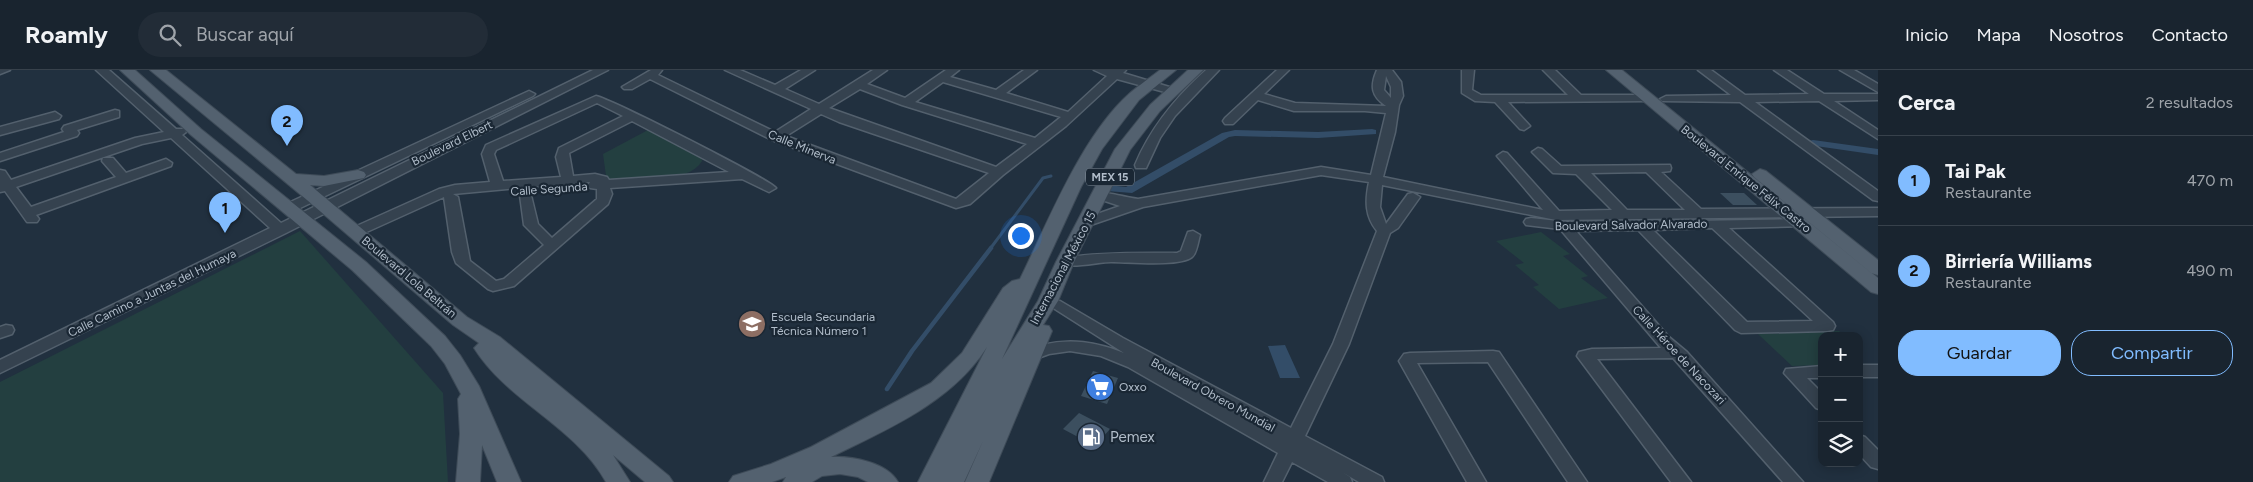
<!DOCTYPE html>
<html lang="es">
<meta charset="utf-8">
<style>
:root{--surface:#19242f;--page:#222c37;--text:#f1f3f6;--muted:#9fa4aa;--line:#37414b;--accent:#81bcff}
body{margin:0;font-family:Figtree,sans-serif;background:var(--page);color:var(--text)}
.controls{position:absolute;right:15px;bottom:15px;display:grid;overflow:hidden;border-radius:10px;box-shadow:0 2px 12px #0003}
.controls button{width:45px;height:45px;display:grid;place-items:center;padding:0;border:0;border-bottom:1px solid var(--line);background:var(--surface);color:var(--text);font:25px sans-serif}
.you{position:absolute;left:1020px;top:165px;width:18px;height:18px;margin:-12px;border:4px solid #fff;border-radius:50%;background:#1a73e8;box-shadow:0 0 0 8px #1a73e833}
.badge{display:grid;place-items:center;width:32px;height:32px;border-radius:50%;background:var(--accent);color:#111;font-size:16px;font-weight:700}
.pin{position:absolute;translate:-50% -41px;filter:drop-shadow(0 1px 2px #0008)}
.pin::after{content:'';position:absolute;top:26px;width:18px;height:15px;background:inherit;clip-path:polygon(0 0,100% 0,50% 100%)}
.list{margin:0;padding:0;list-style:none}
h2{display:flex;justify-content:space-between;align-items:center;height:65px;margin:0;padding:0 20px;font-size:21px}
h2 small{font-size:16px;font-weight:400;color:var(--muted)}
.list li{display:grid;grid-template-columns:32px 1fr auto;gap:15px;align-items:center;box-sizing:border-box;height:90px;padding:0 20px;border-top:1px solid var(--line)}
.list b{display:block;font-size:19px;white-space:nowrap}
.list p{margin:0;font-size:16px;white-space:nowrap;color:var(--muted)}
.list em{font-size:16px;font-style:normal;color:var(--muted)}
.actions{display:flex;gap:10px;padding:15px 20px}
.actions a{flex:1;padding:11px 0;border:1px solid var(--accent);border-radius:20px;text-align:center;font-size:18px;color:var(--accent)}
.actions .main{background:var(--accent);color:#111}
.icon{flex:none;width:28px;height:28px;fill:none;stroke:currentColor;stroke-width:2;stroke-linecap:round;stroke-linejoin:round}
.map{position:relative;flex:none;width:1878px;height:412px;overflow:hidden}
header{display:flex;align-items:center;gap:30px;box-sizing:border-box;height:70px;padding:0 25px;background:var(--surface);border-bottom:1px solid var(--line)}
header strong{font-size:24px}
nav{display:flex;gap:28px;margin-inline-start:auto;font-size:18px}
.search{width:350px;height:45px;background:var(--page);display:flex;align-items:center;gap:12px;box-sizing:border-box;padding:0 18px;border-radius:28px;color:var(--muted);font-size:19px}
main{display:flex}
aside{flex:1;background:var(--surface)}
.map>svg:first-child{display:block}
</style>
<header>
<strong>Roamly</strong>
<div class="search"><svg class="icon" aria-label="search" viewBox="0 0 24 24"><circle cx="10" cy="10" r="6"/><path d="M15 15l6 6"/></svg>Buscar aquí</div>
<nav><a>Inicio</a><a>Mapa</a><a>Nosotros</a><a>Contacto</a></nav>
</header>
<main>
<div class="map">
<svg width="1878" height="412" viewBox="0 0 1878 412">
<rect width="100%" height="100%" fill="#21303f"/>
<g fill="#233f40">
<path d="M648,60L701,87L702,91C689,114 632,111 607,113L603,84Z"/>
<path d="M300,161L443,323L448,412H0V312Z"/>
<path d="M1541,162L1570,184L1563,186L1588,206L1581,208L1608,228L1559,239L1533,217L1539,215L1515,195L1524,193L1496,171Z"/>
<path d="M1839,261L1844,266H1822V295L1792,296L1758,264Z"/>
</g>
<path fill="#334d68" d="M1285,275L1300,308H1280L1268,276Z"/>
<g fill="none" stroke-linecap="round" stroke-linejoin="round">
<path stroke="#334d68" stroke-width="3" d="M990,179L1043,108L1051,106"/>
<path stroke="#334d68" stroke-width="4.5" d="M887,319L912,281L991,178"/>
<g fill="#334d68" fill-rule="evenodd">
<path d="M1372,59L1376,60V64L1318,68L1235,66L1229,67L1132,123L1107,121L1101,118L1107,115L1126,117L1222,63L1235,60L1318,62Z"/>
<path d="M1813,70L1878,79V85L1809,75V71Z"/>
</g>
</g>
<g fill="#3c4f5f">
<path d="M1720,123H1744L1757,135H1733Z"/>
<path d="M1093,301L1118,308L1107,334L1081,326Z"/>
<path d="M1079,343L1110,359L1095,376L1063,359Z"/>
</g>
<g fill="none" stroke-linecap="round" stroke-linejoin="round">
<defs>
<g id="minor">
<path d="M0,0H10L0,4Z"/>
<path d="M96,0H109L176,59H184L186,62L182,65L281,153L593,0H608L286,163L0,303V290L270,158L171,68L142,74L16,117L31,137L116,107L102,91L103,88H113L126,103L166,89L172,93L171,96L36,145L39,149L37,152H27L5,121L0,122V100L5,101L11,110L135,68L164,62Z"/>
<path d="M651,0H662L658,5L775,62L811,39L725,0H740L775,15L801,0H815L785,19L819,34L873,0H887L867,14L905,28L946,0H959L950,7L996,20L1024,0H1037L1006,23L1068,42L1107,6L1094,0H1126L1123,3L1176,19L1178,21L1172,24L1117,9L1066,56L1003,105L970,134L956,138L772,70L650,9L632,19H624L622,17ZM943,12L1061,47L1035,68L915,32ZM860,19L902,35L1027,74L996,97L829,38ZM821,44L839,52L989,103L956,129L786,66Z"/>
<path d="M1206,0H1219L1175,46L1160,68L1146,98H1136L1135,95C1151,57 1176,27 1206,0Z"/>
<path d="M1277,0H1289L1264,24L1295,33L1386,36C1371,26 1370,16 1377,0H1392L1401,12L1403,26L1399,35L1395,62L1383,107L1543,140L1497,86L1503,82L1507,83L1559,141L1612,140L1576,104L1553,103L1532,82L1538,78L1542,79L1561,96L1670,95L1671,98L1670,101L1661,102L1701,139L1878,138V146L1556,150L1382,115L1380,137L1386,154L1408,124L1413,123L1420,127L1398,158L1390,163L1349,274L1305,366L1382,407L1384,412H1359L1342,402L1350,407L1352,412H1328L1292,392L1282,412H1264L1278,383L1128,297L1101,286L1070,281L1049,284L1030,291L1024,290L1022,286C1026,280 1035,277 1042,275C1071,268 1096,272 1124,283L1047,234L1050,231H1060L1123,268L1291,358L1333,274L1377,161C1365,146 1365,131 1369,112L1321,105L1143,137L1085,157L1078,153L1080,150L1120,136L1096,128L1094,125L1096,122C1103,121 1129,128 1138,129L1321,97L1371,105L1386,43L1365,41H1294L1258,30L1233,54H1225L1223,51L1225,48ZM1386,6L1391,17V28L1384,20ZM1646,102L1685,140H1627L1591,103Z"/>
<path d="M1462,0H1474L1472,20L1481,25H1568L1543,0H1555L1581,25H1648L1654,28L1648,31L1508,32L1530,56L1524,60L1520,59L1495,32L1475,31L1462,23Z"/>
<path d="M1698,0H1711L1745,25L1809,24L1774,0H1787L1824,24H1878V30L1834,31L1878,60V69L1819,31L1755,32L1878,121V131L1873,130L1740,32L1662,31L1660,29L1666,26L1731,25Z"/>
<path d="M1840,0H1854L1878,14V22Z"/>
<path d="M529,21L535,24L533,26L294,141L289,142L282,138L284,135Z"/>
<path d="M596,26C613,30 769,109 776,118L769,122L742,109L610,118L612,124L608,134L514,216L493,221L488,219L456,193L452,182L444,127L360,165L355,166L348,162L350,159L439,119L455,115L490,112L482,84L486,75ZM597,33L623,46L559,78L556,87L561,107L503,111L494,84L496,80ZM632,51L729,102L609,110L607,107L595,104L573,106L569,83ZM590,112L588,115L590,118L597,119V129L552,168L538,154L529,117ZM519,118L524,155L544,175L504,209L496,211L470,191L458,127L453,124Z"/>
<path d="M115,40L119,41V47L77,60L79,63L77,66L0,91V83L64,62L62,59L64,56Z"/>
<path d="M55,42L61,46L59,49L0,65V57Z"/>
<path d="M1531,148L1576,153L1812,149L1814,152L1812,155L1807,156L1729,158L1833,252L1835,256L1833,260L1827,261L1741,263L1735,260L1638,160L1576,161L1669,267L1687,282L1803,412H1783L1673,288L1597,289L1691,412H1671L1577,286L1579,282L1592,279L1661,278L1560,159L1526,155L1524,152L1526,149ZM1712,158L1813,251L1747,252L1653,160Z"/>
<path d="M1193,161L1200,165C1198,171 1197,183 1192,187C1180,197 1127,192 1111,192C1099,192 1064,200 1058,192C1066,181 1159,183 1177,183L1181,181L1188,162Z"/>
<path d="M6,255L12,256L14,260L12,264L0,268V257Z"/>
<path d="M1493,281L1499,282L1587,412H1568L1488,292L1417,293L1486,412H1467L1399,291L1404,284L1410,283Z"/>
<rect x="1859" y="295" width="19" height="12"/>
<path d="M1822,296V308H1807L1822,323V340L1816,338L1784,303L1786,299Z"/>
<path d="M1859,365L1865,367L1878,380V399L1871,397L1859,384Z"/>
</g>
<g id="major">
<path d="M120,0H135L201,59L366,192L445,266L460,285L479,316L521,412H497L482,375L480,412H456L460,364L458,329L461,324L445,294L431,276L352,200L191,65Z"/>
<path d="M150,0H166L296,104L324,106L358,100L364,102L366,105L364,108L324,116L310,115L467,247L500,267L669,406L673,412H645L613,385L630,412H606C575,356 508,332 474,278L479,273L453,255L307,130Z"/>
<path d="M1160,0H1176L1139,30L1102,79L1081,117L1002,289L1038,231L1056,192L1115,79L1150,35L1188,0H1203L1160,41L1130,80L1074,192L1058,231L1043,255L1049,256L1052,261L989,412H965L983,371L964,412H918L987,277C952,332 888,359 831,387C852,386 887,392 898,412H868L858,407L840,404L822,406L812,412H783L786,407L772,412H729L733,406L771,394L811,377L931,313L962,283L1003,218L1012,211L1020,209C1048,152 1082,65 1130,23C1139,15 1150,8 1160,0Z"/>
<path d="M1606,0H1622L1878,208V224L1871,222Z"/>
<path d="M1760,99L1766,101L1878,190V205L1871,203L1754,107L1752,104Z"/>
</g>
</defs>
<use href="#minor" stroke="#53606d" stroke-width="3"/>
<use href="#major" stroke="#3e4b58" stroke-width="2"/>
<use href="#minor" fill="#35424f" fill-rule="evenodd"/>
<use href="#major" fill="#53616f" fill-rule="evenodd"/>
</g>
<defs>
<symbol id="school-disc" viewBox="-11 -11 22 22"><circle r="9.5" fill="#8d6e63" stroke="#1a2734"/><path d="M0-5L7-2L0 1L-7-2ZM-4 1L0 2.5L4 1V4Q0 6-4 4Z" fill="#fff"/></symbol>
<symbol id="supermarket-disc" viewBox="-11 -11 22 22"><circle r="9.5" fill="#3f7fe0" stroke="#1a2734"/><path d="M-6-5.5h2.5l.6 2H6L4.5 2H-2.5L-4.4-4H-6ZM-1.5 3.2a1.3 1.3 0 1 0 .1 0ZM3 3.2a1.3 1.3 0 1 0 .1 0Z" fill="#fff"/></symbol>
<symbol id="fuel-disc" viewBox="-11 -11 22 22"><circle r="9.5" fill="#5c6f8a" stroke="#1a2734"/><path d="M-5.5-6h7V0h2V4h1.3V-2.5L3-4.5l.8-.8L6-3V5H2.5V1h-1V6h-7ZM-4.2-4.7v3.2H.2V-4.7Z" fill="#fff"/></symbol>
</defs>
<g fill-rule="evenodd">
<use href="#school-disc" x="736" y="238" width="32" height="32"/>
<use href="#supermarket-disc" x="1084" y="301" width="32" height="32"/>
<use href="#fuel-disc" x="1075" y="351" width="32" height="32"/>
</g>
<g text-anchor="middle" stroke-width="4.5" stroke-linejoin="round" paint-order="stroke">
<rect fill="#1a2734" stroke="#84909d" stroke-width="1" x="1086" y="98.5" width="48" height="17" rx="4"/>
<g font-size="11" font-weight="bold" fill="#b1bdca">
<text x="1110" y="111">MEX 15</text>
</g>
<g font-size="12" fill="#b1bdca" stroke="#1a2734">
<text transform="translate(452 73) rotate(-26)" y="4">Boulevard Elbert</text>
<text transform="translate(802 77) rotate(22)" y="4">Calle Minerva</text>
<text transform="translate(1746 109) rotate(39)" y="4">Boulevard Enrique Félix Castro</text>
<text transform="translate(549 119) rotate(-4)" y="4">Calle Segunda</text>
<text transform="translate(1631 155) rotate(-1)" y="4">Boulevard Salvador Alvarado</text>
<text transform="translate(1063 198) rotate(-62)" y="4">Internacional México 15</text>
<text transform="translate(409 207) rotate(40)" y="4">Boulevard Lola Beltrán</text>
<text transform="translate(152 223) rotate(-26)" y="4">Calle Camino a Juntas del Humaya</text>
<text transform="translate(1679 285) rotate(47)" y="4">Calle Héroe de Nacozari</text>
<text transform="translate(1213 325) rotate(29)" y="4">Boulevard Obrero Mundial</text>
</g>
<g font-size="12" fill="#b1bdca" stroke="#1a2734" text-anchor="start">
<text x="771" y="251">Escuela Secundaria<tspan x="771" dy="14">Técnica Número 1</tspan></text>
<text x="1119" y="321">Oxxo</text>
</g>
<g font-size="15" fill="#b1bdca" stroke="#1a2734" text-anchor="start">
<text x="1110" y="372">Pemex</text>
</g>
</g>
</svg>
<div class="controls">
<button>+</button>
<button>−</button>
<button><svg class="icon" aria-label="layers" viewBox="0 0 24 24"><path d="M12 4l9 5-9 5-9-5zM3 14l9 5 9-5"/></svg></button>
</div>
<div class="you"></div>
<div class="pin badge" style="left:225px;top:163px">1</div>
<div class="pin badge" style="left:287px;top:76px">2</div>
</div>
<aside>
<h2>Cerca<small>2 resultados</small></h2>
<ul class="list">
<li><span class="badge">1</span><div><b>Tai Pak</b><p>Restaurante</p></div><em>470 m</em></li>
<li><span class="badge">2</span><div><b>Birriería Williams</b><p>Restaurante</p></div><em>490 m</em></li>
</ul>
<div class="actions"><a class="main">Guardar</a><a>Compartir</a></div>
</aside>
</main>
